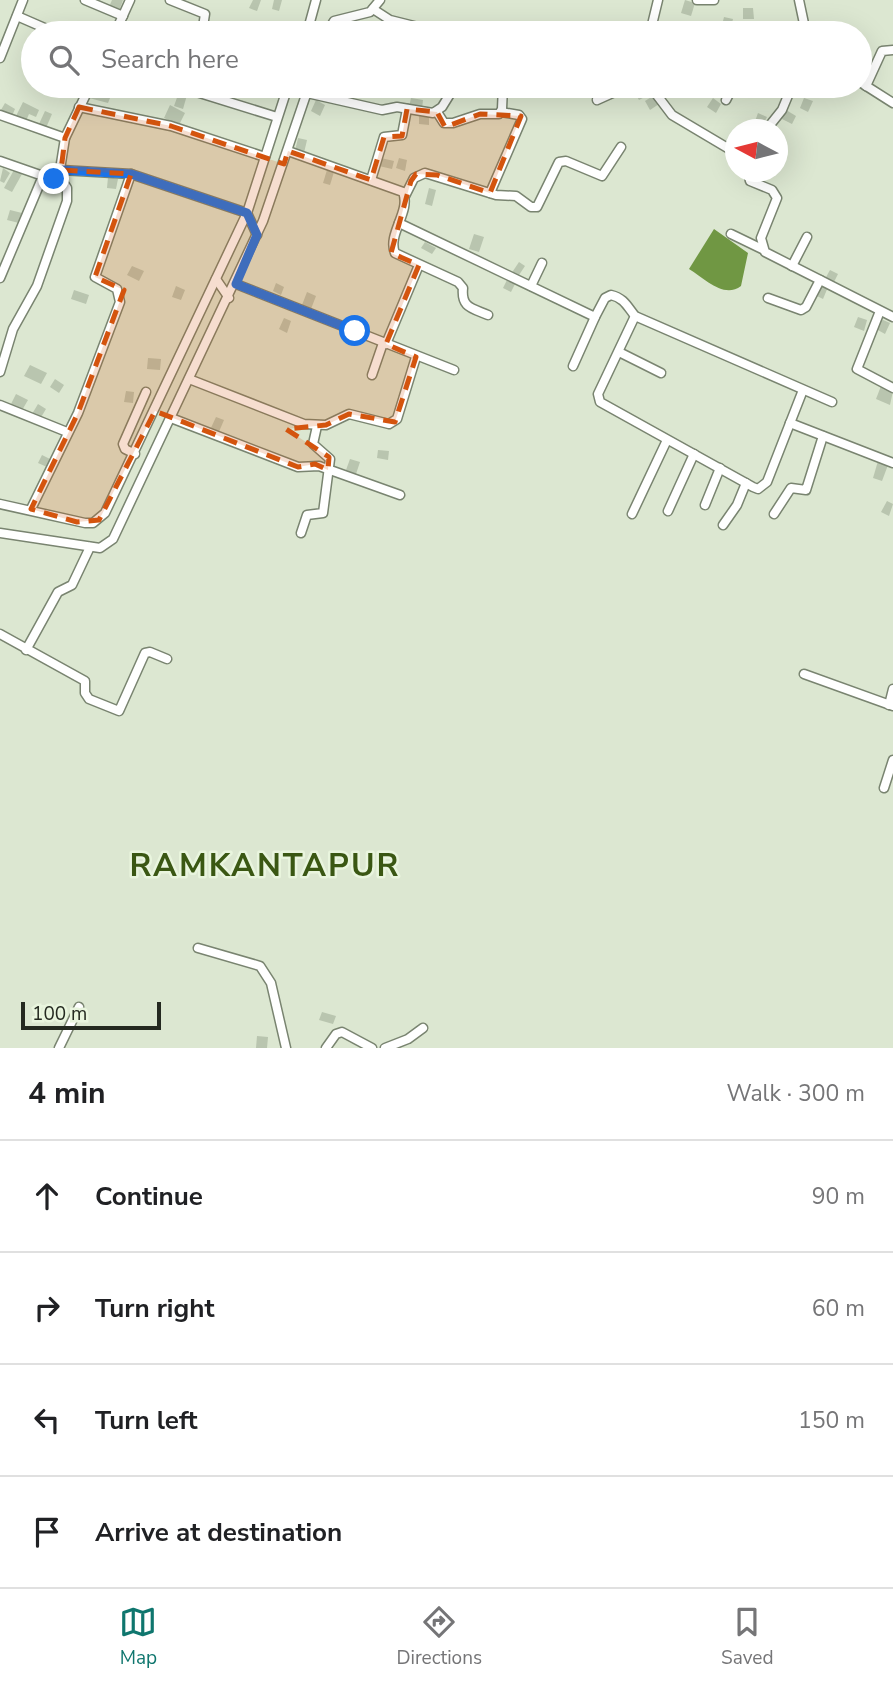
<!DOCTYPE html>
<meta charset="utf-8">
<style>
:root{--surface:#fff;--page:#f2f2f2;--text:#202124;--muted:#757577;--line:#e0e0e0;--accent:#0f766e}
body{margin:0;font-family:"Nunito Sans",sans-serif;background:var(--page);color:var(--text)}
.compass{position:absolute;left:725px;top:119px;width:63px;height:63px;border-radius:50%;background:var(--surface);box-shadow:0 7px 28px #0002;rotate:277deg}
.scale{position:absolute;left:21px;bottom:18px;width:140px;box-sizing:border-box;padding-left:7px;border:4px solid #242920;border-top:0;font-size:19px;line-height:24px;white-space:nowrap;color:#242920;-webkit-text-stroke:5px #e9f5de;paint-order:stroke}
.stop{position:absolute;width:21px;height:21px;margin:-16px;border:5px solid #1a73e8;border-radius:50%;background:#fff}
.stop.end{background:#1a73e8;border-color:#fff;box-shadow:0 2px 7px #0008}
.list{margin:0;padding:0;list-style:none}
h2{display:flex;justify-content:space-between;align-items:center;height:91px;margin:0;padding:0 28px;font-size:30px}
h2 small{font-size:23px;font-weight:400;color:var(--muted)}
.list li{display:grid;grid-template-columns:46px 1fr auto;gap:21px;align-items:center;box-sizing:border-box;height:112px;padding:0 28px;border-top:2px solid var(--line)}
.list b{display:block;font-size:26px;white-space:nowrap}
.list em{font-size:23px;font-style:normal;color:var(--muted)}
.icon{flex:none;width:38px;height:38px;fill:none;stroke:currentColor;stroke-width:2;stroke-linecap:round;stroke-linejoin:round}
.map{position:relative;flex:none;width:893px;height:1048px;overflow:hidden}
.search{position:absolute;background:var(--surface);box-shadow:0 7px 28px #0002;left:21px;right:21px;top:21px;height:77px;display:flex;align-items:center;gap:18px;box-sizing:border-box;padding:0 24px;border-radius:38px;color:var(--muted);font-size:26px}
.sheet{height:539px;background:var(--surface)}
nav{display:flex;justify-content:space-around;align-items:center;box-sizing:border-box;height:98px;border-top:2px solid var(--line);background:var(--surface);font-size:19px;color:var(--muted)}
nav a{display:grid;justify-items:center;gap:4px}
nav .on{color:var(--accent)}
.map>svg:first-child{display:block}
</style>
<div class="map">
<svg width="893" height="1048" viewBox="0 0 893 1048">
<rect width="100%" height="100%" fill="#dce7d1"/>
<path fill="#709743" d="M714,229L748,253L741,286C724,299 705,279 689,269Z"/>
<g fill="#b9c5af">
<path d="M112,0H123L119,11L109,7Z"/>
<path d="M253,0H261L257,11L249,8Z"/>
<path d="M274,0H282L279,11L272,9Z"/>
<path d="M685,0L695,3L691,16L681,13Z"/>
<path d="M743,8H753L754,19H743Z"/>
<path d="M724,17L733,19L730,31L721,29Z"/>
<path d="M640,86H648L652,93L639,100L633,89Z"/>
<path d="M737,86H750L746,94L735,90Z"/>
<path d="M93,91L110,98L108,103L89,98Z"/>
<path d="M179,92L187,95L183,109L174,106Z"/>
<path d="M653,96L659,104L650,110L645,101Z"/>
<path d="M411,98L423,100L422,109L409,107Z"/>
<path d="M713,98L721,104L716,113L707,107Z"/>
<path d="M804,98L813,101L808,112L800,108Z"/>
<path d="M316,100L325,105L320,116L311,111Z"/>
<path d="M23,102L39,110L36,117L29,114L26,121L16,116Z"/>
<path d="M5,103L15,109L12,116L1,110Z"/>
<path d="M170,105L185,113L179,125L164,118Z"/>
<path d="M786,110L796,116L792,124L782,119Z"/>
<path d="M45,111L52,114L46,128L39,124Z"/>
<path d="M758,113L767,117L762,127L754,124Z"/>
<path d="M419,116L429,117V125L419,124Z"/>
<path d="M298,138L307,140L304,153L295,151Z"/>
<path d="M381,158L394,161L392,169L379,166Z"/>
<path d="M399,158L407,160L405,171L396,168Z"/>
<path d="M3,168L10,173L4,183L0,181Z"/>
<path d="M14,170L22,174L12,192L4,188Z"/>
<path d="M327,170L334,172L330,185L323,183Z"/>
<path d="M108,177L118,179L116,189L107,188Z"/>
<path d="M429,188L436,190L432,206L425,204Z"/>
<path d="M10,210L22,213L19,223L7,220Z"/>
<path d="M474,234L484,237L479,252L469,249Z"/>
<path d="M425,242L436,248L432,254L421,248Z"/>
<path d="M519,262L525,266L517,278L511,274Z"/>
<path d="M132,266L144,271L139,281L127,275Z"/>
<path d="M830,270L838,274L833,284L825,279Z"/>
<path d="M508,278L516,282L511,292L503,288Z"/>
<path d="M276,283L284,287L281,295L273,291Z"/>
<path d="M821,283L828,287L823,299L815,295Z"/>
<path d="M176,286L185,290L181,300L172,297Z"/>
<path d="M74,290L89,295L86,304L71,299Z"/>
<path d="M307,292L316,296L311,309L302,305Z"/>
<path d="M858,317L867,320L864,331L854,327Z"/>
<path d="M284,318L291,321L287,333L279,329Z"/>
<path d="M881,319L890,323L885,334L876,329Z"/>
<path d="M148,358L161,359L160,370L147,369Z"/>
<path d="M30,365L47,373L41,384L24,376Z"/>
<path d="M55,379L64,385L59,393L50,387Z"/>
<path d="M881,386L893,391L890,405L876,399Z"/>
<path d="M126,391L134,392L133,403L124,402Z"/>
<path d="M16,394L28,400L21,412L10,406Z"/>
<path d="M38,404L46,409L40,419L32,414Z"/>
<path d="M216,417L224,420L218,434L210,430Z"/>
<path d="M378,450L389,451L388,460L377,458Z"/>
<path d="M42,455L50,459L47,467L38,463Z"/>
<path d="M350,459L360,462L356,474L346,470Z"/>
<path d="M878,461L888,465L882,481L873,478Z"/>
<path d="M887,501L893,504L889,516L881,512Z"/>
<path d="M322,1012L336,1016L333,1024L319,1020Z"/>
<path d="M257,1036L268,1037L267,1048H256Z"/>
</g>
<g fill="none" stroke-linecap="round" stroke-linejoin="round">
<defs>
<g id="street">
<path d="M85,0L123,16"/>
<path d="M170,0L205,14L202,33"/>
<path d="M697,0H714"/>
<path d="M799,0L806,33"/>
<path d="M373,9L390,20L442,33"/>
<path d="M17,16L56,33"/>
<path d="M115,33L130,0"/>
<path d="M307,33L316,0"/>
<path d="M327,33L334,21L370,12L380,0"/>
<path d="M467,33L474,27L524,32"/>
<path d="M650,33L658,0"/>
<path d="M0,58L23,0"/>
<path d="M860,82L893,103"/>
<path d="M177,86L277,117"/>
<path d="M650,86L672,115L736,153"/>
<path d="M866,86L882,51L893,50"/>
<path d="M307,93L382,110L397,107L433,113L442,107L455,86"/>
<path d="M597,100L628,86"/>
<path d="M726,100L733,86"/>
<path d="M79,107L171,126L265,157"/>
<path d="M437,112L444,123H453L480,114H499L502,109L503,86"/>
<path d="M0,115L65,138"/>
<path d="M766,130L782,110L792,86"/>
<path d="M288,151L403,192C411,212 387,234 395,253L458,282L463,288C461,308 472,308 488,315"/>
<path d="M0,161L43,176L0,278"/>
<path d="M61,170L131,174L247,213L257,235"/>
<path d="M748,172L750,181L772,190L777,198L761,238L765,252L893,317"/>
<path d="M43,176L54,179L59,176L65,138L90,86"/>
<path d="M371,180L384,137L402,135L407,109"/>
<path d="M490,193L522,119L519,115L501,112"/>
<path d="M405,196L414,178L425,173L496,195L516,196L531,207H537L559,162L566,161L602,176L621,147"/>
<path d="M399,223L595,317L605,298L611,295C624,298 627,306 635,316L832,402"/>
<path d="M731,234L762,249"/>
<path d="M792,266L807,237"/>
<path d="M216,279L229,298"/>
<path d="M236,284L454,370"/>
<path d="M531,286L542,263"/>
<path d="M768,298L801,310L806,307L820,280"/>
<path d="M880,311L857,369L893,388"/>
<path d="M635,316L598,394L600,402L753,487L758,489L767,482L803,390"/>
<path d="M386,344L419,265"/>
<path d="M619,352L661,373"/>
<path d="M573,366L595,317"/>
<path d="M0,372L13,329L37,286L67,201V188L59,176"/>
<path d="M372,375L383,343"/>
<path d="M189,379L304,424L326,425L349,414L389,424L397,419L416,357"/>
<path d="M0,405L67,432"/>
<path d="M171,418L298,467L319,466L400,495"/>
<path d="M790,423L893,463"/>
<path d="M135,454L125,449L123,444L146,392"/>
<path d="M0,504L85,523H93L105,513L247,213L288,86"/>
<path d="M705,505L720,468"/>
<path d="M31,509L78,413L120,302L117,289L95,277L131,174"/>
<path d="M668,511L694,454"/>
<path d="M632,514L667,440"/>
<path d="M774,514L791,488L806,490L823,436"/>
<path d="M723,525L737,505L746,483"/>
<path d="M0,533L100,548L113,539L263,221L309,86"/>
<path d="M301,533L307,515L323,513L330,459L313,444L317,426"/>
<path d="M0,634L85,681V693L89,699L119,711L145,653L150,652L167,659"/>
<path d="M26,650L58,592L72,585L90,547"/>
<path d="M804,674L893,706"/>
<path d="M889,705L893,689"/>
<path d="M884,788L893,760"/>
<path d="M198,948L260,966L271,983L286,1048"/>
<path d="M59,1048L79,1007"/>
<path d="M326,1048L336,1034L342,1032L372,1048"/>
<path d="M385,1048L408,1039L423,1028"/>
</g>
</defs>
<use href="#street" stroke="#798470" stroke-width="11"/>
<use href="#street" stroke="#fff" stroke-width="8"/>
</g>
<g fill="none" stroke-linecap="round" stroke-linejoin="round">
<path stroke="#1a73e8" stroke-width="9" d="M54,179L61,170L131,174L247,213L257,235L236,284L355,331"/>
</g>
<path fill="#d4540e" fill-opacity="0.2" stroke="#d4540e" stroke-width="5" stroke-dasharray="14 9" stroke-linejoin="round" d="M79,107L171,126L284,164L288,151L371,180L384,137L402,136L407,109L437,112L445,127L480,114L521,116L490,193L437,175L416,174L411,181L391,253L419,265L386,344L416,357L395,422L349,414L326,425L286,429L329,457L328,470L315,464L298,467L155,411L99,520L77,522L31,509L78,413L124,290L95,277L131,174L61,170L65,138Z"/>
<g text-anchor="middle" stroke-width="5" stroke-linejoin="round" paint-order="stroke">
<g font-size="32" font-weight="bold" letter-spacing="2" fill="#3a5713" stroke="#e9f5de">
<text x="265" y="876">RAMKANTAPUR</text>
</g>
</g>
</svg>
<svg class="compass" viewBox="-18 -18 36 36"><path d="M0-13l5 13h-10z" fill="#e53935"/><path d="M0 13l5-13h-10z" fill="#757577"/></svg>
<div class="scale">100 m</div>
<div class="stop" style="left:355px;top:331px"></div>
<div class="stop end" style="left:54px;top:179px"></div>
<div class="search"><svg class="icon" aria-label="search" viewBox="0 0 24 24"><circle cx="10" cy="10" r="6"/><path d="M15 15l6 6"/></svg>Search here</div>
</div>
<section class="sheet">
<h2>4 min<small>Walk · 300 m</small></h2>
<ul class="list">
<li><svg class="icon" aria-label="ahead" viewBox="0 0 24 24"><path d="M12 20V5M6 11l6-6 6 6"/></svg><div><b>Continue</b></div><em>90 m</em></li>
<li><svg class="icon" aria-label="right" viewBox="0 0 24 24"><path d="M7 20v-9h11M14 6l5 5-5 5"/></svg><div><b>Turn right</b></div><em>60 m</em></li>
<li><svg class="icon" aria-label="left" viewBox="0 0 24 24"><path d="M17 20v-9H6M10 6l-5 5 5 5"/></svg><div><b>Turn left</b></div><em>150 m</em></li>
<li><svg class="icon" aria-label="arrive" viewBox="0 0 24 24"><path d="M6 21V4h12l-3 4 3 4H6"/></svg><div><b>Arrive at destination</b></div></li>
</ul>
</section>
<nav>
<a class="on"><svg class="icon" aria-label="map" viewBox="0 0 24 24"><path d="M3 6l6-2 6 2 6-2v14l-6 2-6-2-6 2zM9 4v14M15 6v14"/></svg>Map</a>
<a><svg class="icon" aria-label="directions" viewBox="0 0 24 24"><path d="M12 3l9 9-9 9-9-9zM9 14v-3h6M13 9l2 2-2 2"/></svg>Directions</a>
<a><svg class="icon" aria-label="saved" viewBox="0 0 24 24"><path d="M7 4h10v16l-5-4-5 4z"/></svg>Saved</a>
</nav>
